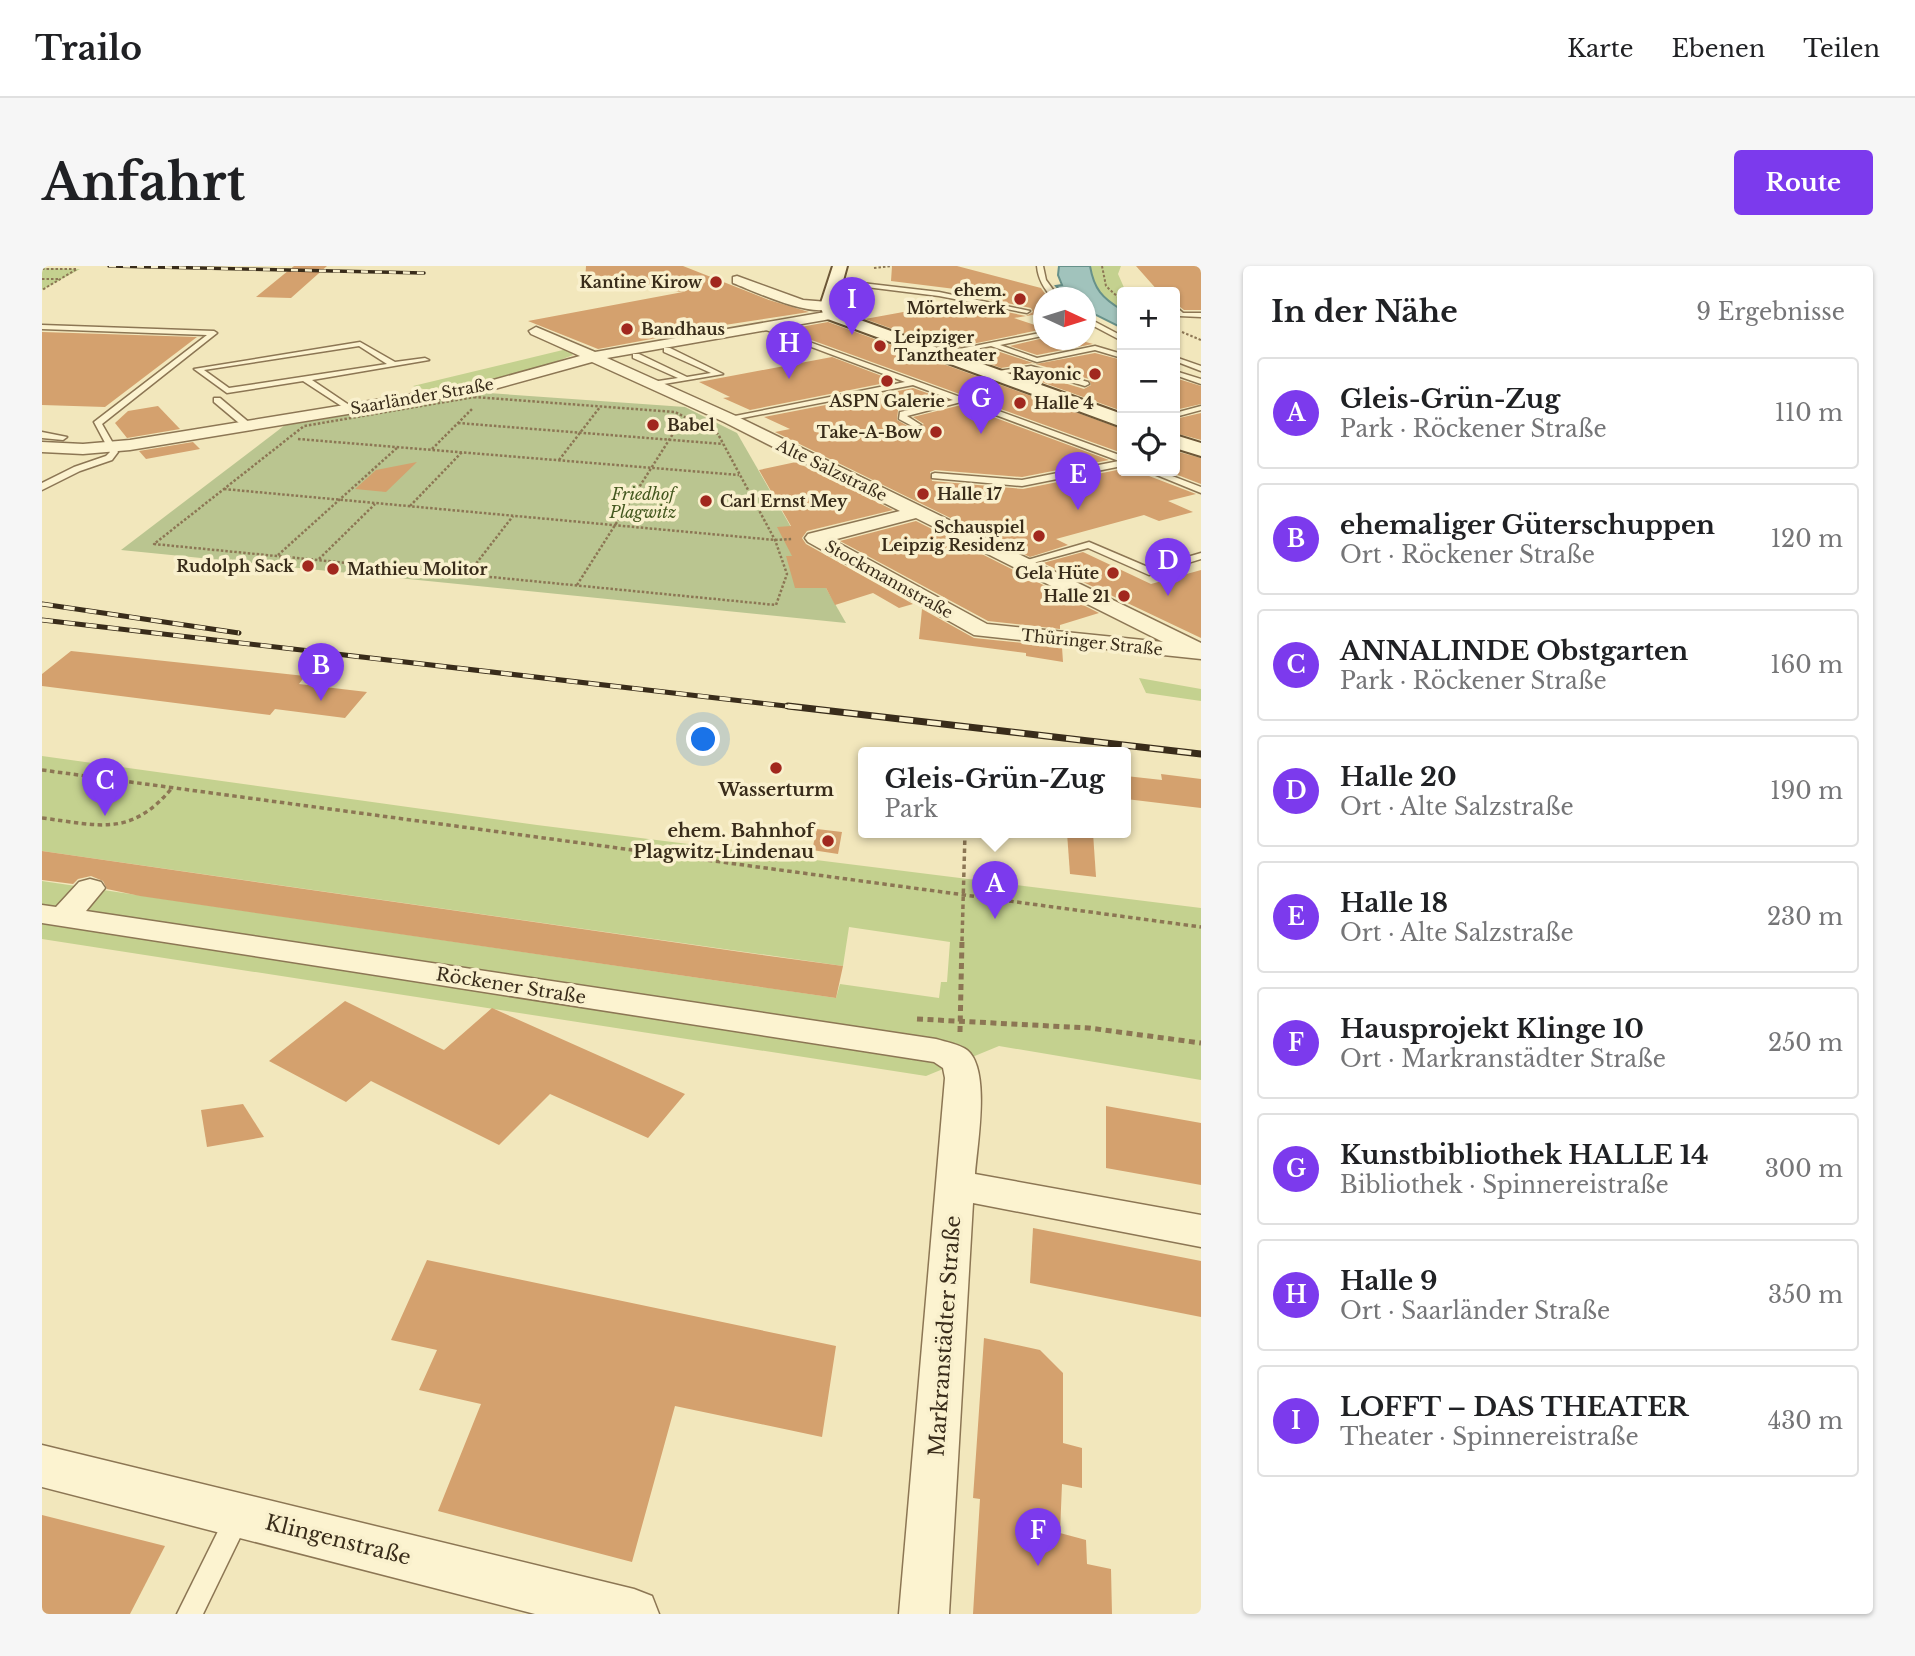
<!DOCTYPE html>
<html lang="de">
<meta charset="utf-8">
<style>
:root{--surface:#fff;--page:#f6f6f6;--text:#202124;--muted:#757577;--line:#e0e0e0;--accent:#7c3aed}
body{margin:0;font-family:"Libre Baskerville",serif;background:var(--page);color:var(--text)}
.controls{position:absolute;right:21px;top:21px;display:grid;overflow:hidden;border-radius:7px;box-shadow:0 2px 5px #0004}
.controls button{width:63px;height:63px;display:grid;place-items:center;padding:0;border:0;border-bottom:2px solid var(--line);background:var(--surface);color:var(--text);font:35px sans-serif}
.compass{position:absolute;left:991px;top:21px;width:63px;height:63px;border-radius:50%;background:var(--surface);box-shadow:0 2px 5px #0004;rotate:94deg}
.you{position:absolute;left:662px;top:474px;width:24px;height:24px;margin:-18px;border:5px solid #fff;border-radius:50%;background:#1a73e8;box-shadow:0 0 0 10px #1a73e833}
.badge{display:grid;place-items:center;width:46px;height:46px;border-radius:50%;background:var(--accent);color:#fff;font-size:23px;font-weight:700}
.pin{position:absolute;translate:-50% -58px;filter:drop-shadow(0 2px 4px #0008)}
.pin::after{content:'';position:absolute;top:37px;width:24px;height:21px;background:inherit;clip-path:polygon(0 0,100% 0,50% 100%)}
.popup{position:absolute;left:816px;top:481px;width:273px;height:91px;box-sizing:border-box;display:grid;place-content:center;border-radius:7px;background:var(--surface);filter:drop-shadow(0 2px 5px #0005);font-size:23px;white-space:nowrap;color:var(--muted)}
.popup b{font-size:26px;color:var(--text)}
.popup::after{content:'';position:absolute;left:50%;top:100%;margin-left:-14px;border:14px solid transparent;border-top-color:var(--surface)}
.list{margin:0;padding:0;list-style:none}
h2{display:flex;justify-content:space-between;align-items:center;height:91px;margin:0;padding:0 28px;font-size:30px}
h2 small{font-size:23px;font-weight:400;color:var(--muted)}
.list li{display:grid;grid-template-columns:46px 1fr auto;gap:21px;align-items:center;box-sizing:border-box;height:112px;margin:0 14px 14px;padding:0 14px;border:2px solid var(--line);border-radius:7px}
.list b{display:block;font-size:26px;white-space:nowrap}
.list p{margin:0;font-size:23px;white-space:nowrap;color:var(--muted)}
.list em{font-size:23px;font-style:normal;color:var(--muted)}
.icon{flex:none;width:38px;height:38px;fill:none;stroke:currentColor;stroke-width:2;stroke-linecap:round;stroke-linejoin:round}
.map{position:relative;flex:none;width:1159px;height:1348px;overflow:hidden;border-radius:7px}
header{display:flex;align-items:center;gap:42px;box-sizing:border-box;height:98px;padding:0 35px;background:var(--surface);border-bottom:2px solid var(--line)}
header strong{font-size:33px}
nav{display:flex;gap:38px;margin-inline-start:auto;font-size:24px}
.intro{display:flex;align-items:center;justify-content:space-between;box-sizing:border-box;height:168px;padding:0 42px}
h1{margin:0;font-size:49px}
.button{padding:18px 32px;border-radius:7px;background:var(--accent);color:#fff;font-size:24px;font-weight:700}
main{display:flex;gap:42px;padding:0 42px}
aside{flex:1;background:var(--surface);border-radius:7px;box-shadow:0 2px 5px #0004}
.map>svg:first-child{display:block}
</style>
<header>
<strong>Trailo</strong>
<nav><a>Karte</a><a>Ebenen</a><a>Teilen</a></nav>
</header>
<div class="intro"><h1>Anfahrt</h1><a class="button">Route</a></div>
<main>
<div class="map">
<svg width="1159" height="1348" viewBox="0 0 1159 1348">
<rect width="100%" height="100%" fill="#f2e7bc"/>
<g fill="#c4d18f">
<path d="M1048,0H1079L1076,8L1084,26H1080V44C1060,32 1052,23 1048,0Z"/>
<path d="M0,2L38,3L0,24Z"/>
<path d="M525,83L531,89C497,103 403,135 371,120Z"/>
<path d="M1097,412L1159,423V435L1104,427Z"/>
<path d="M0,490L495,559L1159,642V814L957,780L884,810L0,673V615L794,732L798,718L897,732L899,716H905L908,676L807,661L801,700L0,585Z"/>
</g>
<path fill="#bac590" d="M432,126L643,141L695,167L804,357L79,284L247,156Z"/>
<path fill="#a1c3bc" stroke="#67918a" stroke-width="2" d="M1017,0H1048C1052,23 1060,32 1080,44V62L1044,44V32L1024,31L1014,20L1020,19L1016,9Z"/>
<g fill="#d4a16e">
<path d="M252,0H285L249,32L214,31Z"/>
<path d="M544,0H641L727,34L767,46L617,69L620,71L556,83L486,55L641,26L543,16Z"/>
<path d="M850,0H915L999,22L1006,32H1002V47L972,52L1002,62V68L997,64L906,83L823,53L916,36L984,50L991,46L989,42L940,32L961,29L849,15Z"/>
<path d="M1094,0H1159V44H1142L1133,37V26H1117Z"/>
<path d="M786,56L1080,163V187L742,64Z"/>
<path d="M0,66L155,71L63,141L0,139Z"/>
<path d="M1002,72L1037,74L1051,78L995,89L968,80Z"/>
<path d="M949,83L994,98L1053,87L1080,94V145L977,108L989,107L1042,123L1049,119L1047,113L990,97L959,102L921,88Z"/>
<path d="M790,91L853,115L708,144L681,132L688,131L657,116Z"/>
<path d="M1133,112L1159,120V138L1133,144Z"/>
<path d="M871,122L902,133L856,144L855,154L871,163L882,158L871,151L919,139L1067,194L980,211L893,204L888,206L890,215L981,223L1080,203L1094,205L1154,228L1126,235L1151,246L1117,255L1102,249L1014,273L1026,279L988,291L733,166L748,163L722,151Z"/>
<path d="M116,140L138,163L85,172L73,157L86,145Z"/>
<path d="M1159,147V174L1133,167V153Z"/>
<path d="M151,176L158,183L104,193L97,185Z"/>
<path d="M1133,185L1159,192V218L1133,208Z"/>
<path d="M375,196L344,226L313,223L334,204Z"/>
<path d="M754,196L851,244L765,265L760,272L764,278L871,338L857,342L831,327L793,339L784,322H753L744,290H750L735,261L749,260L717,204Z"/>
<path d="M874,255L1057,347L1018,359V363L946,355L798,275Z"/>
<path d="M1041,286L1109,318L1159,304V372L1001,297Z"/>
<path d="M880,343L932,372L1020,381L1021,396L984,390V387L877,373Z"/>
<path d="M29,385L263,410L257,418L325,426L303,452L233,443L228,449L0,420V408Z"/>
<path d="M1119,508L1159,513V542L1084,533V510L1120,514Z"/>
<path d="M775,563L800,566L796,588L770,584Z"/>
<path d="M1025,567H1051L1054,611L1028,608Z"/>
<path d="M0,585L699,686L801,700L794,732L98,630L65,623L61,615L49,610L36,613L31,618L0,614Z"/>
<path d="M303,735L402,784L450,742L643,828L606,872L508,828L457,879L329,815L304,836L227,795Z"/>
<path d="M201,838L222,871L165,881L159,844Z"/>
<path d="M1064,840L1159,857V919L1064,902Z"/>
<path d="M991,962L1159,995V1051L988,1017Z"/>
<path d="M385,994L794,1080L780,1171L633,1140L590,1296L396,1245L439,1138L377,1124L395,1084L349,1074Z"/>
<path d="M942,1072L998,1084L1021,1107V1177L1040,1182V1222L1020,1218L1018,1267L1044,1274L1045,1298L1069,1303L1070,1348H931L938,1233L931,1232Z"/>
<path d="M0,1249L123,1280L88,1348H0Z"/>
</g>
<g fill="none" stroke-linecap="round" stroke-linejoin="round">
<defs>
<g id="lane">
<path d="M995,0H1001L1004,14L1017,32H1010C1002,22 996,13 995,0Z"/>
<path d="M794,14L897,26L988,45L985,47L897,30L792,17Z"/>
<path d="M1133,40L1141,47H1159V51L1137,50L1133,46Z"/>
<path d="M1044,51L1080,70V75L1044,56Z"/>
<path d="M718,58L1080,190V200L980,220L890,212V208L893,207L980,214L1077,195L919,136L865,150L879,159L872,161L857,153L858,146L911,134L871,119L685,155V151H688L863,116L716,61Z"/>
<path d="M0,59L172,65L175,67L60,158L76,186L70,194L38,205L0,224V217L32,201L64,190L68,186L52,156L165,69L0,63Z"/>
<path d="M998,67L1000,70L958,79L995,92L1053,80L1080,88V92L1053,84L995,96L949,80L896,90L892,88Z"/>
<path d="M318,76L353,96L383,92L387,94L270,114L310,141L307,145L261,115L185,127L152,103ZM317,80L345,98L187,122L162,104Z"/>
<path d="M622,82H628L681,108L610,120V116L636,112L591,92V88H597L645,111L669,107L622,86Z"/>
<path d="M1133,91L1159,100V105L1133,95Z"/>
<path d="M989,100L1046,116L1047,118L1043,120L989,104L947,109L943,107Z"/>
<path d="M1133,105L1159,113V118L1133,109Z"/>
<path d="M172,132H178L209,158V162H203L172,136Z"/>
<path d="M1159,140V144L1133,151V147Z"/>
<path d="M0,166L25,171L21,174L0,172Z"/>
<path d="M1105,205H1117L1159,221V227Z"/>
<path d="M1047,276L1108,302L1159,287V293L1107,309L1046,282L980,300L975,297Z"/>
<path d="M196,1240L205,1243L208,1251L161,1348H135L187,1243Z"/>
</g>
<g id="street">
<path d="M695,10L761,34L786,36L793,40C774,55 712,25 691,17V11Z"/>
<path d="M789,45L796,49L794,52L565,92L694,150L1159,377V393L932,369L766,276L763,272L766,268L858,245L682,156L550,96L445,125L88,184L41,188L0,186V176L41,178L88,174L444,116L538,90L489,68L487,65L494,61L553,86ZM874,252L1121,376L945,358L791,274Z"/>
<path d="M48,613L59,616L63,622L44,645L894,773C904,776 917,778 925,784C949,803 935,879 933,908L1159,949V981L931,937L907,1348H857L903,812L901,802L892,796L0,657V639L14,641L37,616Z"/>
<path d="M0,1179L592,1323L610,1330L617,1348H493L0,1221Z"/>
</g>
<g id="secondary">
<path d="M791,0H805L794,40L796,46L1080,148V161L783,52L778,40Z"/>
<path d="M1133,169L1159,177V190L1133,182Z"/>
</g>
</defs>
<use href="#lane" stroke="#8c7654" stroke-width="3"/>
<use href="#street" stroke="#8c7654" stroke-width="3"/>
<use href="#secondary" stroke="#6d5737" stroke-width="4"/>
<g stroke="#8c7654" stroke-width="2" stroke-dasharray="2.5 2" stroke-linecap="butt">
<path d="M1060,0L1064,20L1080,35"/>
<path d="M832,2L850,0"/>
<path d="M0,3H35L0,24"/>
<path d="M0,13H17"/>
<path d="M1140,66L1159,74"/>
</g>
<g stroke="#8c7654" stroke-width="2.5" stroke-dasharray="2.5 2" stroke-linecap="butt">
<path d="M432,131L633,146L676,168L733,274L745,308L734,339L112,278L262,160Z"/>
<path d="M416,157L681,178"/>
<path d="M256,173L697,209"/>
<path d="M390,183L431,142"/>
<path d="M517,194L558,141"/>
<path d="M182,223L733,274L751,273"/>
<path d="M368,240L420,186"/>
<path d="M236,289L356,181"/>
<path d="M277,293L333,238"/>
<path d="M426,308L471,250"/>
<path d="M535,319L641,152"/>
</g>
<g stroke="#8c7654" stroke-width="3.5" stroke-dasharray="4.5 3.5" stroke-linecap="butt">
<path d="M0,504L1159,661"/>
<path d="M0,552C57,559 88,572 130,522"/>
<path d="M920,675L923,567"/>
</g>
<g stroke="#8c7654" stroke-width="5" stroke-dasharray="6 4.5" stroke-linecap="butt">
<path d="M875,753L1047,762L1159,777"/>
<path d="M918,766L920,674"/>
</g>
<use href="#lane" fill="#fcf3d0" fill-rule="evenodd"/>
<use href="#street" fill="#fcf3d0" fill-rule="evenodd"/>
<use href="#secondary" fill="#fcf3d0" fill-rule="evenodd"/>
<defs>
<path id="rail-far2" d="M67,0L382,7"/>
<g id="rail-far1">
<path d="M0,338L197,367"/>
<path d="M0,354L761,442"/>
</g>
<path id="rail" d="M746,440L1159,488"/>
</defs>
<use href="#rail-far2" stroke="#392c1a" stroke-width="3.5"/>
<use href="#rail-far1" stroke="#392c1a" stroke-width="5"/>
<use href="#rail" stroke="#392c1a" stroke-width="7"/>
<use href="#rail-far2" stroke="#f9f0cd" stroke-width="2.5" stroke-dasharray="7" stroke-linecap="butt"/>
<use href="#rail-far1" stroke="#f9f0cd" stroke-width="3.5" stroke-dasharray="11" stroke-linecap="butt"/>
<use href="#rail" stroke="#f9f0cd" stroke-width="4.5" stroke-dasharray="14" stroke-linecap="butt"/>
</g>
<g fill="#a1281e" stroke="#f9f0cd" stroke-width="2.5">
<circle cx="674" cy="16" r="7"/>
<circle cx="978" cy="33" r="7"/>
<circle cx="585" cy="63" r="7"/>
<circle cx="838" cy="80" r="7"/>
<circle cx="1053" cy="108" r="7"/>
<circle cx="845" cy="115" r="7"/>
<circle cx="978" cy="137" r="7"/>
<circle cx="611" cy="159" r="7"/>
<circle cx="894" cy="166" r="7"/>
<circle cx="881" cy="228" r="7"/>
<circle cx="664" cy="235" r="7"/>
<circle cx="997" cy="270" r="7"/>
<circle cx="266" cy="300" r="7"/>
<circle cx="291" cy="303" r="7"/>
<circle cx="1071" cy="307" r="7"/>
<circle cx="1082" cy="330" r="7"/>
<circle cx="734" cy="502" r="7"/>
<circle cx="786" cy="575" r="7"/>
</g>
<g text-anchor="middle" stroke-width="7" stroke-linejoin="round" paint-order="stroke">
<g font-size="16" font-weight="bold" fill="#392c1a" stroke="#f9f0cd" text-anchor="end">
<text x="660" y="22">Kantine Kirow</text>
<text x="964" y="30">ehem.<tspan x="964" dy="18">Mörtelwerk</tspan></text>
<text x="599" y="69" text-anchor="start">Bandhaus</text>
<text x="852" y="77" text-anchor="start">Leipziger<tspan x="852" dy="18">Tanztheater</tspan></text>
<text x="1039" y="114">Rayonic</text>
<text x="845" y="141" text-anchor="middle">ASPN Galerie</text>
<text x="992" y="143" text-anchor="start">Halle 4</text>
<text x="625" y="165" text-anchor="start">Babel</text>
<text x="880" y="172">Take-A-Bow</text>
<text x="895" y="234" text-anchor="start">Halle 17</text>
<text x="678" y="241" text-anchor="start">Carl Ernst Mey</text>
<text x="983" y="267">Schauspiel<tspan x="983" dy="18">Leipzig Residenz</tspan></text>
<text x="252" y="306">Rudolph Sack</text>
<text x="305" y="309" text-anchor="start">Mathieu Molitor</text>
<text x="1057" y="313">Gela Hüte</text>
<text x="1068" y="336">Halle 21</text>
</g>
<g font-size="16" fill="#392c1a" stroke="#f9f0cd">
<text transform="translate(380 130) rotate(-10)" y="6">Saarländer Straße</text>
<text transform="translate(790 204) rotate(26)" y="6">Alte Salzstraße</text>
<text transform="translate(847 313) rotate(29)" y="6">Stockmannstraße</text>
<text transform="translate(1050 376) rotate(6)" y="6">Thüringer Straße</text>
</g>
<g font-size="16" font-style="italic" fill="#44581f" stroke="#f9f0cd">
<text x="601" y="234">Friedhof<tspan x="601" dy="18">Plagwitz</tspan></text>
</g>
<g font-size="18" font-weight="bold" fill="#392c1a" stroke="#f9f0cd">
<text x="734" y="530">Wasserturm</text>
<text x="772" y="571" text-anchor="end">ehem. Bahnhof<tspan x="772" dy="21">Plagwitz-Lindenau</tspan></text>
</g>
<g font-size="18" fill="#392c1a" stroke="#f9f0cd">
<text transform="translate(469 720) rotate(9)" y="6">Röckener Straße</text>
</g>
<g font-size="21" fill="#392c1a" stroke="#f9f0cd">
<text transform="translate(903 1070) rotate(-86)" y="7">Markranstädter Straße</text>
<text transform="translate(296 1274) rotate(14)" y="7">Klingenstraße</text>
</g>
</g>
</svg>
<div class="controls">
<button>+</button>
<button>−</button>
<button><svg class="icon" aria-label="locate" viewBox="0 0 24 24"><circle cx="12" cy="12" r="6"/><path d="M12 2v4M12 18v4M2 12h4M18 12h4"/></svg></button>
</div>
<svg class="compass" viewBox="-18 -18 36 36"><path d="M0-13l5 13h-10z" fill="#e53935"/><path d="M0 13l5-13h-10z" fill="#757577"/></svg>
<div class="you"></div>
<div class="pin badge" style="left:953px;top:653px">A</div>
<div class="popup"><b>Gleis-Grün-Zug</b>Park</div>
<div class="pin badge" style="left:279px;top:435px">B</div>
<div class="pin badge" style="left:63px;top:550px">C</div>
<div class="pin badge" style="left:1126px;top:330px">D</div>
<div class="pin badge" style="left:1036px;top:244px">E</div>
<div class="pin badge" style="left:996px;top:1300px">F</div>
<div class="pin badge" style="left:939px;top:168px">G</div>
<div class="pin badge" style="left:747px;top:113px">H</div>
<div class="pin badge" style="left:810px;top:69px">I</div>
</div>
<aside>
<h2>In der Nähe<small>9 Ergebnisse</small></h2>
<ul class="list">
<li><span class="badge">A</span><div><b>Gleis-Grün-Zug</b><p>Park · Röckener Straße</p></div><em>110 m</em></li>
<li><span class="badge">B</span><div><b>ehemaliger Güterschuppen</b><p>Ort · Röckener Straße</p></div><em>120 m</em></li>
<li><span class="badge">C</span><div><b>ANNALINDE Obstgarten</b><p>Park · Röckener Straße</p></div><em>160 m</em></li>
<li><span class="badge">D</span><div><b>Halle 20</b><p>Ort · Alte Salzstraße</p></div><em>190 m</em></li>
<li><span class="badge">E</span><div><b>Halle 18</b><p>Ort · Alte Salzstraße</p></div><em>230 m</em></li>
<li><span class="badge">F</span><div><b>Hausprojekt Klinge 10</b><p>Ort · Markranstädter Straße</p></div><em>250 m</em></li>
<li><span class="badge">G</span><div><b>Kunstbibliothek HALLE 14</b><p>Bibliothek · Spinnereistraße</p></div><em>300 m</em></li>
<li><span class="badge">H</span><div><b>Halle 9</b><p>Ort · Saarländer Straße</p></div><em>350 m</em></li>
<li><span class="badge">I</span><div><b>LOFFT – DAS THEATER</b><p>Theater · Spinnereistraße</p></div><em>430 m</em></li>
</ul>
</aside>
</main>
